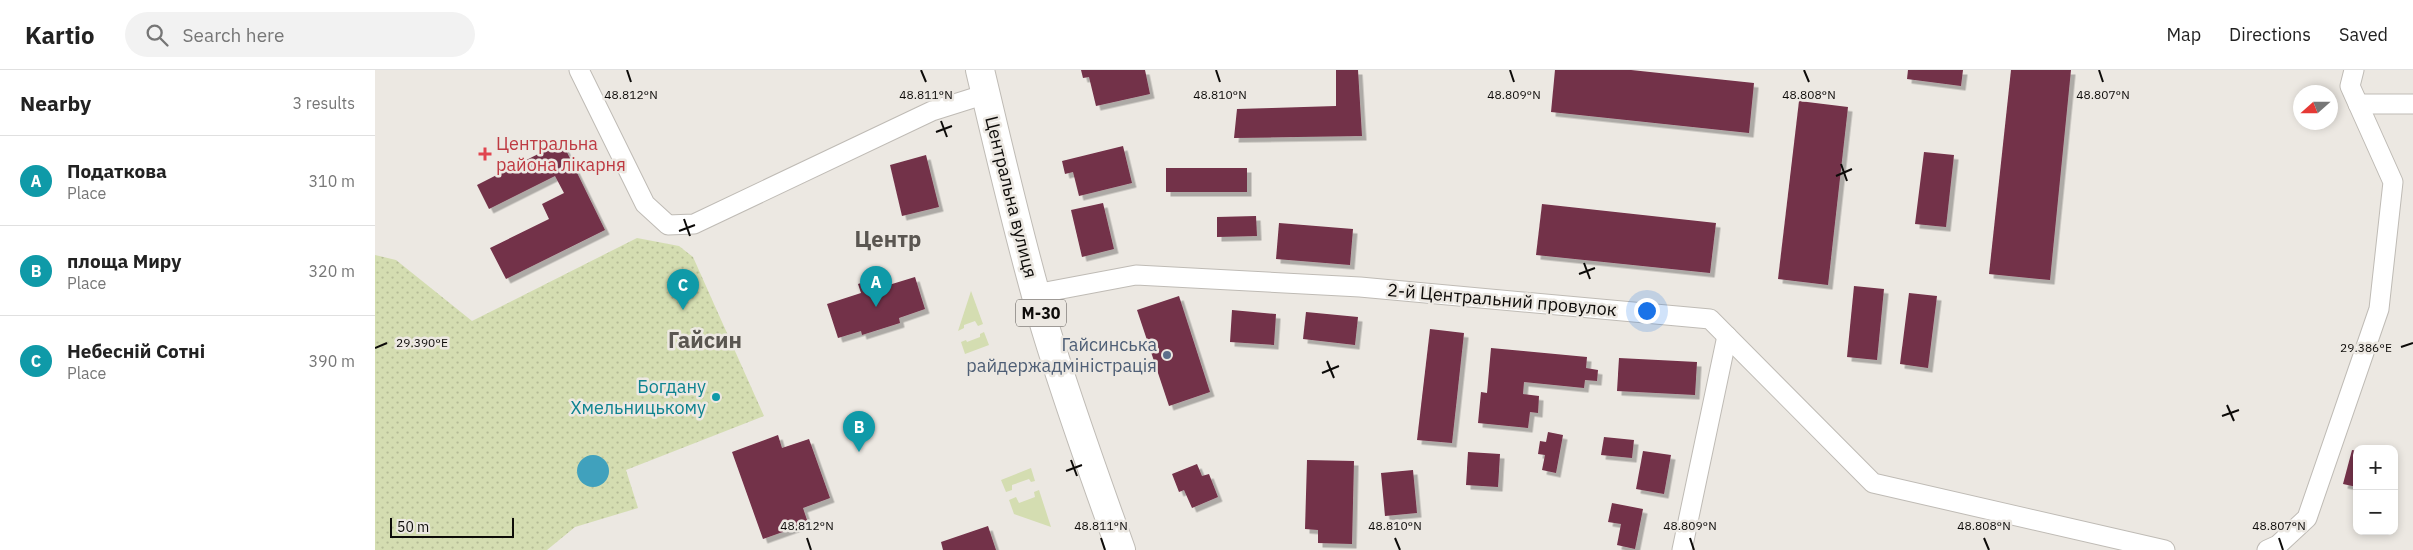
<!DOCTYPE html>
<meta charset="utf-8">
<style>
:root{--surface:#fff;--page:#f2f2f2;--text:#222;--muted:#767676;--line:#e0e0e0;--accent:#1a73e8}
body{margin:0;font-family:"IBM Plex Sans",sans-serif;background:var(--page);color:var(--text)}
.controls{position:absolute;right:15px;bottom:15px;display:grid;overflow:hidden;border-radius:10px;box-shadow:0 2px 8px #0003}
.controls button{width:45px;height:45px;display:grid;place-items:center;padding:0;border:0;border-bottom:1px solid var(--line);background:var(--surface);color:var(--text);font:25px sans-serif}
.compass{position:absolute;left:1918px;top:15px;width:45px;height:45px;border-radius:50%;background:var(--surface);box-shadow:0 2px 8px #0003;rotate:249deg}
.scale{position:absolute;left:15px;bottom:12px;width:124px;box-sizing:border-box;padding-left:5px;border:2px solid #0d0b09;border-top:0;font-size:14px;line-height:18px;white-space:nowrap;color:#0d0b09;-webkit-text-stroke:4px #ece8e2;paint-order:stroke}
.you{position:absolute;left:1271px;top:240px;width:18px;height:18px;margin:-12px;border:4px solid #fff;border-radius:50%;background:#1a73e8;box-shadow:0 0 0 8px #1a73e833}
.badge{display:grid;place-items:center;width:32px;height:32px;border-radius:50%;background:var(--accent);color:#fff;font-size:16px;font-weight:700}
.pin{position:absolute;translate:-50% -41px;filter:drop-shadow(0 1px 2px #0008)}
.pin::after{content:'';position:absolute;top:26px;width:18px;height:15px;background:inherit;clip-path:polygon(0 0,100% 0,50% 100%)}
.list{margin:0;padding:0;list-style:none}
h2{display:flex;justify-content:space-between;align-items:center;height:65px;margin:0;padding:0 20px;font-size:21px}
h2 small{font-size:16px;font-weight:400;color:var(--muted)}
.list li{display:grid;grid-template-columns:32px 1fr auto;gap:15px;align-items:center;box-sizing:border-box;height:90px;padding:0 20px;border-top:1px solid var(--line)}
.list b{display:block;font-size:19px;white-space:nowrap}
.list p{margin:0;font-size:16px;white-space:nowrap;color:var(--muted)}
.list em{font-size:16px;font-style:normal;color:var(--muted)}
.icon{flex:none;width:28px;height:28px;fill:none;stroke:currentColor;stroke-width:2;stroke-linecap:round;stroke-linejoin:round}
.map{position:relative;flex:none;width:2038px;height:480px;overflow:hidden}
header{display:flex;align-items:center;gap:30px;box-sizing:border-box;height:70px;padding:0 25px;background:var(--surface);border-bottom:1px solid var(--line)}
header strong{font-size:24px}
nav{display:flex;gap:28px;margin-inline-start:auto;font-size:18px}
.search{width:350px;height:45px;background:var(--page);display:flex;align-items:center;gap:12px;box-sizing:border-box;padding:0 18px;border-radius:28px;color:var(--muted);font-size:19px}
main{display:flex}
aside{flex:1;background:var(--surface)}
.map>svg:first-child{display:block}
</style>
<header>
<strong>Kartio</strong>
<div class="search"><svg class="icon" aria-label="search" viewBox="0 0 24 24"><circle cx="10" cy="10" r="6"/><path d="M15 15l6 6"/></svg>Search here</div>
<nav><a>Map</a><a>Directions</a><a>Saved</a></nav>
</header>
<main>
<aside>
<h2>Nearby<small>3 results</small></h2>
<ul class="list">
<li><span class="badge" style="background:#0f9aa8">A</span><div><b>Податкова</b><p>Place</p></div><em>310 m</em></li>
<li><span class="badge" style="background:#0f9aa8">B</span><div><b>площа Миру</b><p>Place</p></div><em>320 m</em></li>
<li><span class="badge" style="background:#0f9aa8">C</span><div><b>Небесній Сотні</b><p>Place</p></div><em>390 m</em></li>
</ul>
</aside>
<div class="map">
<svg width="2038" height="480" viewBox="0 0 2038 480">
<defs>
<pattern id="park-dots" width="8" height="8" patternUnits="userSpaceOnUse" patternTransform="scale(1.25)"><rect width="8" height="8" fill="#d4ddb1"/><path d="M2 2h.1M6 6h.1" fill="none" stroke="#b5bc97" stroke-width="1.8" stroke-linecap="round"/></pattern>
<filter id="shadow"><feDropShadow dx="4.5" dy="4.5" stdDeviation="0" flood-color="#0004"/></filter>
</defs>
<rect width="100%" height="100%" fill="#ece8e2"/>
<g fill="#d4ddb1">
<path d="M596,221L608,254L603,256L600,251L589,255V258L583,261Z"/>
<path d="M609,262L614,275L590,284L586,272L591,270L592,272L605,267V264Z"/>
<path d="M656,398L660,411L656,412L654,409L637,415V420L631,422L626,410Z"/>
<path d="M664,420L676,457L639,444L634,430L641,427L644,433L660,427L659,422Z"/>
</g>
<path fill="url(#park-dots)" d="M262,168L304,176L318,187L389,346L251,400L263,438L200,457L172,480H0V185L21,190L97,251Z"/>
<circle fill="#40a1bd" cx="218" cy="401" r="16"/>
<g fill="#733048" filter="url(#shadow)">
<path d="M706,0H770L775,24L721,36L714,7L708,8Z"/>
<path d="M961,0H983L987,66L859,68L862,39L961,36Z"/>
<path d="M1180,0H1256L1379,13L1374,63L1176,42Z"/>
<path d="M1533,0H1588L1586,16L1532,9Z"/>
<path d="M1636,0H1696L1675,210L1614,204Z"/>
<path d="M1424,31L1473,37L1453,215L1403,209Z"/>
<path d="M187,72L230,160L131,209L115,178L174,149L167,134L189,123L180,106L114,139L102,115Z"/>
<path d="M748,76L757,113L704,126L698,102L690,104L687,91Z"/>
<path d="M1549,82L1579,85L1571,157L1540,154Z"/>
<path d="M551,85L564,137L527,146L515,95Z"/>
<rect x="791" y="98" width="81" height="24"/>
<path d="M728,133L739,179L707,187L696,140Z"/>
<path d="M1167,134L1341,153L1335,203L1161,185Z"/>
<path d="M881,146L882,166L842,167V147Z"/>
<path d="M904,153L978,159L975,195L901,189Z"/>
<path d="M540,207L550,239L524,248L525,253L487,265L486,261L463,268L452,234L486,223L483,214L501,208L504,218Z"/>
<path d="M1479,216L1509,219L1502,290L1472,287Z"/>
<path d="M1534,223L1562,226L1553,298L1525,294Z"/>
<path d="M804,226L835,322L794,336L762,240Z"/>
<path d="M857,240L901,244L899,275L855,272Z"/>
<path d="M931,242L983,247L980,275L928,269Z"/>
<path d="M1055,259L1089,263L1077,373L1042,370Z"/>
<path d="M1116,278L1212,287L1211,298L1223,300L1222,311L1210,310L1209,318L1149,312L1148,324L1164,326L1163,343L1155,342L1153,358L1103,353L1106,322L1112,323Z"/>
<path d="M1244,288L1322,292L1320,325L1242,321Z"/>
<path d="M1173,362L1188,365L1181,403L1167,400L1170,385L1163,384L1165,371L1171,372Z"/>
<path d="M403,365L407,378L434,369L455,428L428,438L433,453L388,469L357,382Z"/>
<path d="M1229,367L1259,370L1257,388L1226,385Z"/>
<path d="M1977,380L1982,381V417L1968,414Z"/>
<path d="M1268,381L1296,385L1289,424L1261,419Z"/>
<path d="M1093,382L1125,384L1123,417L1091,415Z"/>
<path d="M932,390L979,391L977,474L943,473V460L930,459Z"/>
<path d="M822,394L827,406L834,404L843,427L817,438L809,420L804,422L797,404Z"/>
<path d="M1038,400L1042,443L1010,446L1006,403Z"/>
<path d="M1237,433L1268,439L1260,479L1242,475L1246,454L1233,452Z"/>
<path d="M613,456L621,480H568L566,472Z"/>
</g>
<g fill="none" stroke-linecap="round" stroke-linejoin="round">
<defs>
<g id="street">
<path d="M204,0L270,134L293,155L319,154L557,41L611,24"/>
<path d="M1983,34H2038"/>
<path d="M660,224L761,205L985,217L1335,249L1498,413L1790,480"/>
<path d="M1307,480L1352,266"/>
<path d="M1892,480L1903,475L1932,448L2004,239L2018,112L1975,16L1979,0"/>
</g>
<path id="highway" d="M605,0C625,84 644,168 668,250C691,328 719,404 746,480"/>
</defs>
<use href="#street" stroke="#bfbbb5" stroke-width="21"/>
<use href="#highway" stroke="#bfbbb5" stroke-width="30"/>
<use href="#street" stroke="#fff" stroke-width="19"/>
<use href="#highway" stroke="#fff" stroke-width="28"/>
</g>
<path fill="none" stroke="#0d0b09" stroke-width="2" d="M252,0L256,12M546,0L551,12M841,0L845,12M1135,0L1139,12M1429,0L1434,12M1724,0L1728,12M566,51L572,67M561,62L577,56M1466,94L1472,111M1461,106L1477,99M309,149L315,166M304,161L320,155M1209,193L1215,209M1204,204L1220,198M2026,277L2038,273M0,278L12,273M952,291L959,308M947,303L964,296M1852,335L1859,351M1847,346L1864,340M696,390L702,406M691,401L707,395M432,468L436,480M726,468L730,480M1020,468L1025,480M1315,468L1319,480M1609,468L1614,480M1904,468L1908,480"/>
<path fill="#e0444e" stroke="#ece8e2" stroke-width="2" d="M107.5 76.5h5v5h5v5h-5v5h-5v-5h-5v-5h5z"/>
<circle fill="#5c6f8a" stroke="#ece8e2" stroke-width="2" cx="792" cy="285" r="5"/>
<circle fill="#0f9aa8" stroke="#ece8e2" stroke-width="2" cx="341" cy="327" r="5"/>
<g text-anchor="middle" stroke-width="5" stroke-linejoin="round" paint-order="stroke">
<rect fill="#ece8e2" stroke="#504d4a" stroke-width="1" x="641" y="229.5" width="50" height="27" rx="4"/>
<g font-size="16" font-weight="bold" fill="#0d0b09">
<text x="666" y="249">М-30</text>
</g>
<g font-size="18" fill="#be3a42" stroke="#ece8e2" text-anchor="start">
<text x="121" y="80">Центральна<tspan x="121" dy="21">района лікарня</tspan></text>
</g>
<g font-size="18" fill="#0d0b09" stroke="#ece8e2">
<text transform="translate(636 127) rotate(76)" y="6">Центральна вулиця</text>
<text transform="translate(1127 230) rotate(5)" y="6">2-й Центральний провулок</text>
</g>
<g font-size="18" fill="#4e5e75" stroke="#ece8e2" text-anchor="end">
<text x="782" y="281">Гайсинська<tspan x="782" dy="21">райдержадміністрація</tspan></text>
</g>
<g font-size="18" fill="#0d838f" stroke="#ece8e2" text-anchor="end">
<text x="331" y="323">Богдану<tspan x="331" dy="21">Хмельницькому</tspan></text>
</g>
<g font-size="22" font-weight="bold" fill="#5a5651" stroke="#ece8e2">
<text x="513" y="177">Центр</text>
<text x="330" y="278">Гайсин</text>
</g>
</g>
<g font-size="12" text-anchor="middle" fill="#0d0b09" stroke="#ece8e2" stroke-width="5" stroke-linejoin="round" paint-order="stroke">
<text x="256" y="29">48.812°N</text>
<text x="551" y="29">48.811°N</text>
<text x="845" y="29">48.810°N</text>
<text x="1139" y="29">48.809°N</text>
<text x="1434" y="29">48.808°N</text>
<text x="1728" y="29">48.807°N</text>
<text x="47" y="277">29.390°E</text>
<text x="1991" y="282">29.386°E</text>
<text x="432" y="460">48.812°N</text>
<text x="726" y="460">48.811°N</text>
<text x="1020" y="460">48.810°N</text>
<text x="1315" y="460">48.809°N</text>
<text x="1609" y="460">48.808°N</text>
<text x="1904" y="460">48.807°N</text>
</g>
</svg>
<div class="controls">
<button>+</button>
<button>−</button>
</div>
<svg class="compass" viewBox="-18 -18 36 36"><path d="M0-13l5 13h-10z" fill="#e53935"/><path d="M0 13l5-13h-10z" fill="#767676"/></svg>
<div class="scale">50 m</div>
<div class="you"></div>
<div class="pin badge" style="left:501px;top:237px;background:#0f9aa8">A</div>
<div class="pin badge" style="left:484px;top:382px;background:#0f9aa8">B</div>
<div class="pin badge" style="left:308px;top:240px;background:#0f9aa8">C</div>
</div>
</main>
